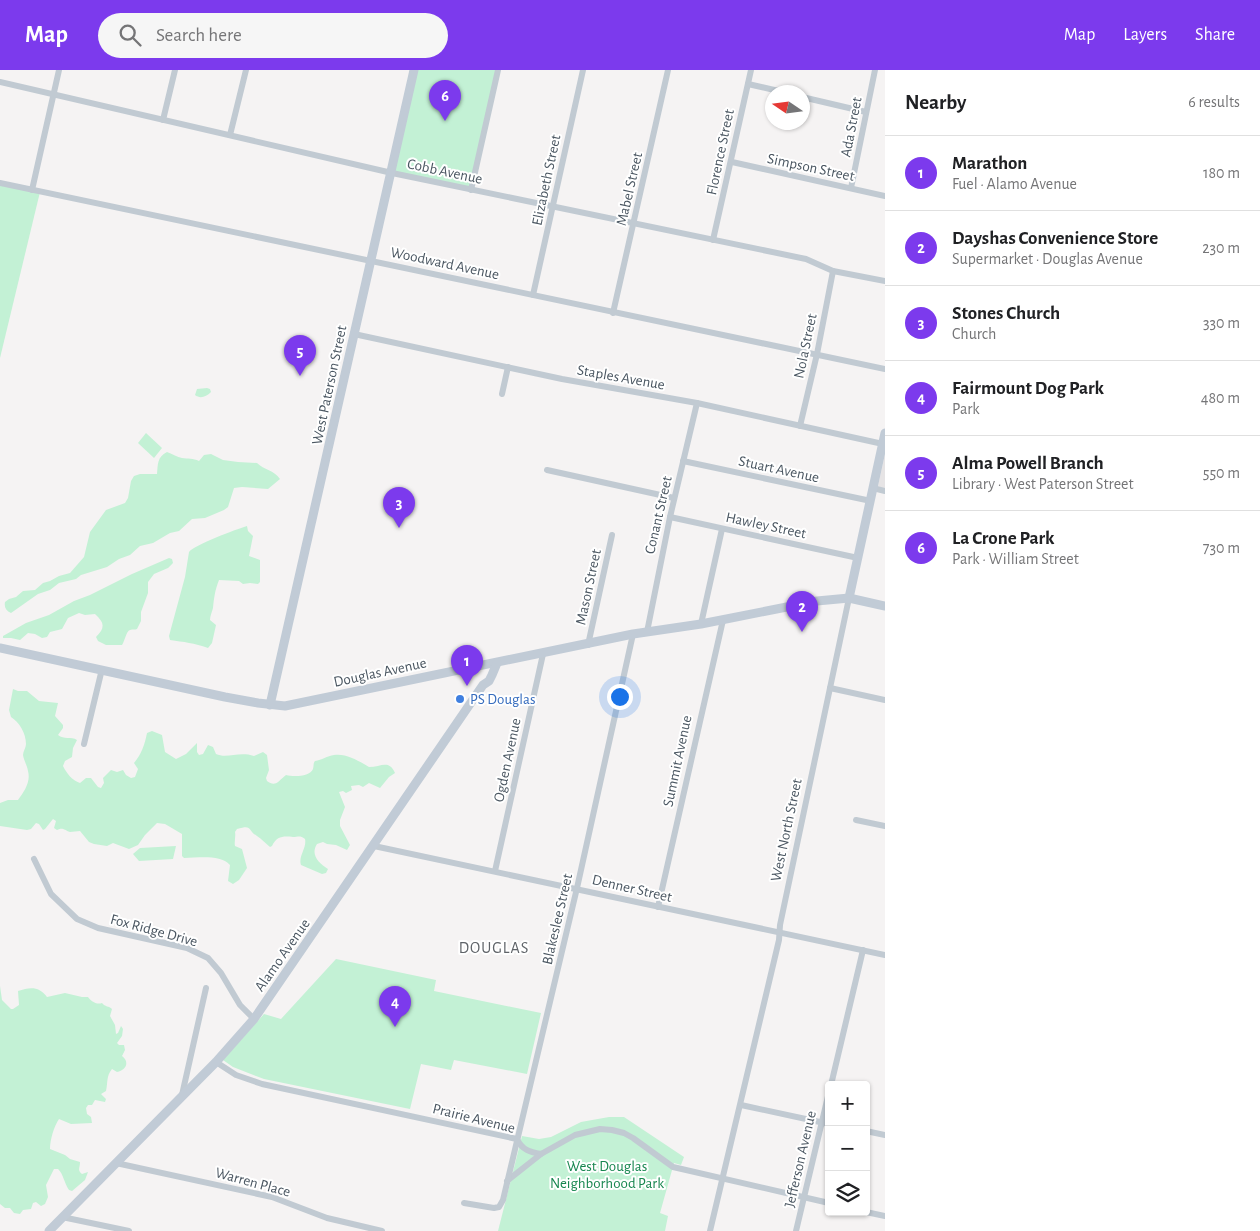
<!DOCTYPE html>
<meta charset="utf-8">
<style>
:root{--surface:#fff;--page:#f6f6f6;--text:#202124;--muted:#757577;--line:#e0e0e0;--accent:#7c3aed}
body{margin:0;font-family:"Alegreya Sans",sans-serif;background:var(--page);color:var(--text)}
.controls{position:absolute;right:15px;bottom:15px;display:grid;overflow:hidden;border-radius:5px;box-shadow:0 1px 4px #0004}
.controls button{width:45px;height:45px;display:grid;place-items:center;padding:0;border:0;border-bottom:1px solid var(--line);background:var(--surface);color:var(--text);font:25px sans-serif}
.compass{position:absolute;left:765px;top:15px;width:45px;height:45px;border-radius:50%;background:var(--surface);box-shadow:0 1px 4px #0004;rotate:283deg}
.you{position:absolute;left:619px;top:626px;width:18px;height:18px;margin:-12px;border:4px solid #fff;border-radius:50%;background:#1a73e8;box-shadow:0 0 0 8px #1a73e833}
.badge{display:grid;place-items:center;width:32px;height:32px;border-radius:50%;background:var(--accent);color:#fff;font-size:16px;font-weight:700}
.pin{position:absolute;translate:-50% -41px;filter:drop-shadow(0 1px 2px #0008)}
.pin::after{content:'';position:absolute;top:26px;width:18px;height:15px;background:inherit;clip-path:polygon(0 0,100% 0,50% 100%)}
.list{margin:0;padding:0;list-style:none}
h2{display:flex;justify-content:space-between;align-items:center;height:65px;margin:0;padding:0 20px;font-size:21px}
h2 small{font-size:16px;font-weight:400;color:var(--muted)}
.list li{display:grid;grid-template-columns:32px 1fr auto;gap:15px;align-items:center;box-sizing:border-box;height:75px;padding:0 20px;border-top:1px solid var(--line)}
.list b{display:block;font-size:19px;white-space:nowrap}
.list p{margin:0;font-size:16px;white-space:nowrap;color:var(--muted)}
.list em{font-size:16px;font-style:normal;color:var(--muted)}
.icon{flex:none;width:28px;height:28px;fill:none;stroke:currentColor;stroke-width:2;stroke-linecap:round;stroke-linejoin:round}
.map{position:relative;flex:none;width:885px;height:1161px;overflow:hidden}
header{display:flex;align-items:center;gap:30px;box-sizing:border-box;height:70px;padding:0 25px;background:var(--accent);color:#fff}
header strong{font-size:24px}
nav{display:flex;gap:28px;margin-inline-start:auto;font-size:18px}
.search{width:350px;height:45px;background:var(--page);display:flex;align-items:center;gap:12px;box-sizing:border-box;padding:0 18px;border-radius:28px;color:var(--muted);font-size:19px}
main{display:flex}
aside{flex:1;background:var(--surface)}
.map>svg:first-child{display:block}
</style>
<header>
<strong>Map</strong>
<div class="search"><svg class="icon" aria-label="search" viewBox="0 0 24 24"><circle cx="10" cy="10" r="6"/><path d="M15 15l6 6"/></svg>Search here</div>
<nav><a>Map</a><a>Layers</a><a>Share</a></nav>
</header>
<main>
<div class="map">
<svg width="885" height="1161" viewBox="0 0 885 1161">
<rect width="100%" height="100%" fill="#f5f3f3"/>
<path fill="#e6e4e5" d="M885,384V419L878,416Z"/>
<g fill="#c3f1d5">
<path d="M415,0H498L471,120L392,103Z"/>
<path d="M0,113L40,122L0,288Z"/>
<path d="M207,318L210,319L211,322C206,327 200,329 195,325L197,319Z"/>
<path d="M146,363L162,378L154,388L138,373Z"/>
<path d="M167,382C173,384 177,387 182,388C188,389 193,388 199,391L204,385L211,384L223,390L238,392L257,393C264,400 274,400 280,409L268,419L242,417L234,418L228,437L224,440L205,448L192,449L179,461L170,463L153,473L140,476L130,485L119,489L107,497L81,505L76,509L59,513L50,520L38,524L11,543C6,541 4,537 5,532L9,529L16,527L23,521L35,520L43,513L50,511L59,506L70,503L84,487L90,462L106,440L125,433L128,428L131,411L134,406L140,404H157C158,394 157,387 167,382Z"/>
<path d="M247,456L248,461L253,466L249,486L260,490V512L258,514L250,513L243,514L239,511L219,510C215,520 214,528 213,538C212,542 210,546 210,550L216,555L212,573L208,578C194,573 184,572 170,570L169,566L185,507L189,482C194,475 237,459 247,456Z"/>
<path d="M169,488L172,489L173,493L168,498L154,504L148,512V523L141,542V551L137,559C135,560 133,559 130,560C126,561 125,571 122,575H106L98,571L96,567C105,558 105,553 95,544L85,545L79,543L68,548L62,559L50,562L47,567L42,568L35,564L28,563L20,570L11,568H3V566L26,553L49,545L74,531L90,525L132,504Z"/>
<path d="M13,619L18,621H27L39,631L58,633L55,646L63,655V658L58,665C64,670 71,666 77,670L73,678L72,687L65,691L63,696C67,704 72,710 80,713L86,708H91L98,717L101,718L104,713L103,708L111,700L117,702L123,700L126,705L131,708L135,707L138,699L134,693C141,685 145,674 147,663L152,661L162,665L165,682L176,689L186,684L197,673V682L199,685L203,684L208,675L213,677L216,684C227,689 239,681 254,686L263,682L267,685L269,700L266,708L267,711C276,718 279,710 286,705C293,707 310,707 313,699C314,696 313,693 315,691C322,690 327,686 334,685C346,683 359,691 369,697C381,697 389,689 395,703L389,707L380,718L369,713L363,717L359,715L351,716L352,720L346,723L343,721L339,722L345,737L340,750V756L350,775L347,780L336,775L327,774L323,772L317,774C310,785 319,793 328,799L326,803L322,804L301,795C298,786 307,778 305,769C300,765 298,767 293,767C283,766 277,766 272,776L270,777C265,773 262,769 257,766C247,760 253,754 237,759L235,762C236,767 234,771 235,776L242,779L247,798L239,810L233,814L228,811L230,795C220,784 198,788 184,788L182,786V764L165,754L157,753L145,765L138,775L129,779L113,773L107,776L94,774L89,772L80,761L70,762C64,760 63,757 57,760L54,758L56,751L53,749L45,759L43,760L39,754L36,753L31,759L27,760L0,756V733L8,730H18C24,722 31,712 28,701C27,695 24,691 23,685C23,681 26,678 26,674C26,663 19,652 11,647L9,640Z"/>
<path d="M176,776L173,789L139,791L133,784L140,778Z"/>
<path d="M336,889L436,910L434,921L541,943L527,1004L454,990L451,1000L421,994L410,1039L264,1009L233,997L223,990L264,944L281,949Z"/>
<path d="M0,916L2,930L11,939H13L19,935L18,921C30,917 39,916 47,927L65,923L82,927H88C91,931 96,935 102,933C105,937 109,936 112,939L110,946L115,955L116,964L118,963L121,956L123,959L122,966L117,973L119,975H124L125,980L122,986C130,992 126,1000 117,1002L112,999C106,1006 108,1013 106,1021L101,1024L106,1029L105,1032L95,1030L92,1035H88L86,1038L87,1044L91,1047L92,1053L71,1054L59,1049C54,1056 50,1070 50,1079L65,1085L70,1089L80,1092C80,1098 77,1100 82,1104L88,1102L85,1110L72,1121L69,1120C64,1113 64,1105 58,1099H54L46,1115L48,1127L45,1134L41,1136L36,1132L33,1133L31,1139L23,1140L20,1144L14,1143L10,1138H5L0,1134Z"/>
<path d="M609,1047H624L684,1087L681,1095L674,1093L660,1143L668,1146L665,1161H498L522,1066L539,1069L551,1067L581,1052Z"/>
</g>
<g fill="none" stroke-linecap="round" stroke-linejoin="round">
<g stroke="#c1cad2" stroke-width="6">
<path d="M0,12L392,103L806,189L833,201L885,211"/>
<path d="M748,14L783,22"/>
<path d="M802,27L866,42"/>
<path d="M163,50L175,0"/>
<path d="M230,65L246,0"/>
<path d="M732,92L885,126"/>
<path d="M0,113L885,299"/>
<path d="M851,118L875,0"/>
<path d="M32,120L59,0"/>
<path d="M471,120L498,0"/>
<path d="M713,170L751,0"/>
<path d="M533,225L583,0"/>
<path d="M613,243L668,0"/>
<path d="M354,264L562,309L697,333L883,374"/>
<path d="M502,324L508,297"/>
<path d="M800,356L817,284L833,201"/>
<path d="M683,391L871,431"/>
<path d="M547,400L674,428"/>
<path d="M873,418L885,421"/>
<path d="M670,447L858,488"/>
<path d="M701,554L722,459"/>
<path d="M647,562L670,447L697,333"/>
<path d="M588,575L612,465"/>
<path d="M830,618L885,630"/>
<path d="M84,674L102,599"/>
<path d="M856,750L885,756"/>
<path d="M374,776L885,885"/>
<path d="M34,789L51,824L77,849L98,858L187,878L208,888L221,903L240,935L254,949"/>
<path d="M495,801L543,584"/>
<path d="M658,837L723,550"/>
<path d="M216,992L236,1005L262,1014L517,1069C522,1080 530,1082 541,1084L575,1065L600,1059L612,1060L624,1063L633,1068L673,1097L829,1133"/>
<path d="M831,1015L863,880"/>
<path d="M182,1025L206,918"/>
<path d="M741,1035L829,1054"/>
<path d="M866,1061L885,1065"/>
<path d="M116,1093L272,1127L327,1148L382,1161"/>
<path d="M507,1111L541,1084"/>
<path d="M464,1133L494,1138L499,1137L503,1130L577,818L633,564"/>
<path d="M866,1142L885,1146"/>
<path d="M62,1147L129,1161"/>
<path d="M710,1161L779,870L780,855L849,528"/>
<path d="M796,1161L829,1022"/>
</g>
<g stroke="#c1cbd6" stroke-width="9">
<path d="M849,528L885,363"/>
<path d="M0,578L225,627L258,633L285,636L633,564L701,554L817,531L849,528L885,536"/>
<path d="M270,635L414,0"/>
<path d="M49,1161L216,992L254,949L483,615L489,611L492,605L497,593"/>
</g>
</g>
<circle fill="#3f7fe0" stroke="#fff" stroke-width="2" cx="460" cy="629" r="5"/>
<g text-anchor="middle" stroke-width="4" stroke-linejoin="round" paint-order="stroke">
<g font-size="15" fill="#4a5661" stroke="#fff">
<text transform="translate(851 57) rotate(-79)" y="5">Ada Street</text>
<text transform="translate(720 82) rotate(-78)" y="5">Florence Street</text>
<text transform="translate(811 97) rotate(12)" y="5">Simpson Street</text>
<text transform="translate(445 101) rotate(12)" y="5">Cobb Avenue</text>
<text transform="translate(546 110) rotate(-78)" y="5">Elizabeth Street</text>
<text transform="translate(629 119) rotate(-77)" y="5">Mabel Street</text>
<text transform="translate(445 193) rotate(12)" y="5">Woodward Avenue</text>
<text transform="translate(805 276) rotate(-78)" y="5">Nola Street</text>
<text transform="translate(621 307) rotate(10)" y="5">Staples Avenue</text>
<text transform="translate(329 315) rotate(-78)" y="5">West Paterson Street</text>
<text transform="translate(779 399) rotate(12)" y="5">Stuart Avenue</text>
<text transform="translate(658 445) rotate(-77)" y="5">Conant Street</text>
<text transform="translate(766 455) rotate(12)" y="5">Hawley Street</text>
<text transform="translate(588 517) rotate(-78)" y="5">Mason Street</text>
<text transform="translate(380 602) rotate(-12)" y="5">Douglas Avenue</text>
<text transform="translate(507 690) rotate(-78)" y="5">Ogden Avenue</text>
<text transform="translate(677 691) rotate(-78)" y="5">Summit Avenue</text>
<text transform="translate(786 760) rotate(-78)" y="5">West North Street</text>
<text transform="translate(632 818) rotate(13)" y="5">Denner Street</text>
<text transform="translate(557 849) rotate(-77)" y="5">Blakeslee Street</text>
<text transform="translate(154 860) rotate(15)" y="5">Fox Ridge Drive</text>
<text transform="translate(282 885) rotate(-55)" y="5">Alamo Avenue</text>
<text transform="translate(474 1048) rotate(14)" y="5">Prairie Avenue</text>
<text transform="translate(800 1089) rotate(-77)" y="5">Jefferson Avenue</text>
<text transform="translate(253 1112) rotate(15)" y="5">Warren Place</text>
</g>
<g font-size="15" fill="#366cbe" stroke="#fff" text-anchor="start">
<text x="470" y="634">PS Douglas</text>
</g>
<g font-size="15" fill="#17864f" stroke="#fff">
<text x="607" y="1101">West Douglas<tspan x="607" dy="17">Neighborhood Park</tspan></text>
</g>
<g font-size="16" letter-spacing="1" fill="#5f6368" stroke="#fff">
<text x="494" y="883">DOUGLAS</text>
</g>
</g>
</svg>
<div class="controls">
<button>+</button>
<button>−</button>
<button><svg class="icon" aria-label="layers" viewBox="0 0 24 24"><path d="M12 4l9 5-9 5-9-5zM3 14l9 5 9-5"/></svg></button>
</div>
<svg class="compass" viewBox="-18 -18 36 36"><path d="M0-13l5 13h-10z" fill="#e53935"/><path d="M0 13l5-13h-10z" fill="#757577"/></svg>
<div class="you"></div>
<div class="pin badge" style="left:467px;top:616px">1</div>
<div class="pin badge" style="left:802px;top:562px">2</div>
<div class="pin badge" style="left:399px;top:458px">3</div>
<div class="pin badge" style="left:395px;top:957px">4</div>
<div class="pin badge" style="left:300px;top:306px">5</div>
<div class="pin badge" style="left:445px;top:51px">6</div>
</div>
<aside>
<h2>Nearby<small>6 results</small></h2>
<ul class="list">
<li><span class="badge">1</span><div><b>Marathon</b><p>Fuel · Alamo Avenue</p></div><em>180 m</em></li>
<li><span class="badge">2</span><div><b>Dayshas Convenience Store</b><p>Supermarket · Douglas Avenue</p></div><em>230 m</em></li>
<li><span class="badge">3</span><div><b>Stones Church</b><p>Church</p></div><em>330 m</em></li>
<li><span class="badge">4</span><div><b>Fairmount Dog Park</b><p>Park</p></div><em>480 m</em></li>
<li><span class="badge">5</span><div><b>Alma Powell Branch</b><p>Library · West Paterson Street</p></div><em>550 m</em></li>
<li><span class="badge">6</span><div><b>La Crone Park</b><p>Park · William Street</p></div><em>730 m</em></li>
</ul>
</aside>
</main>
